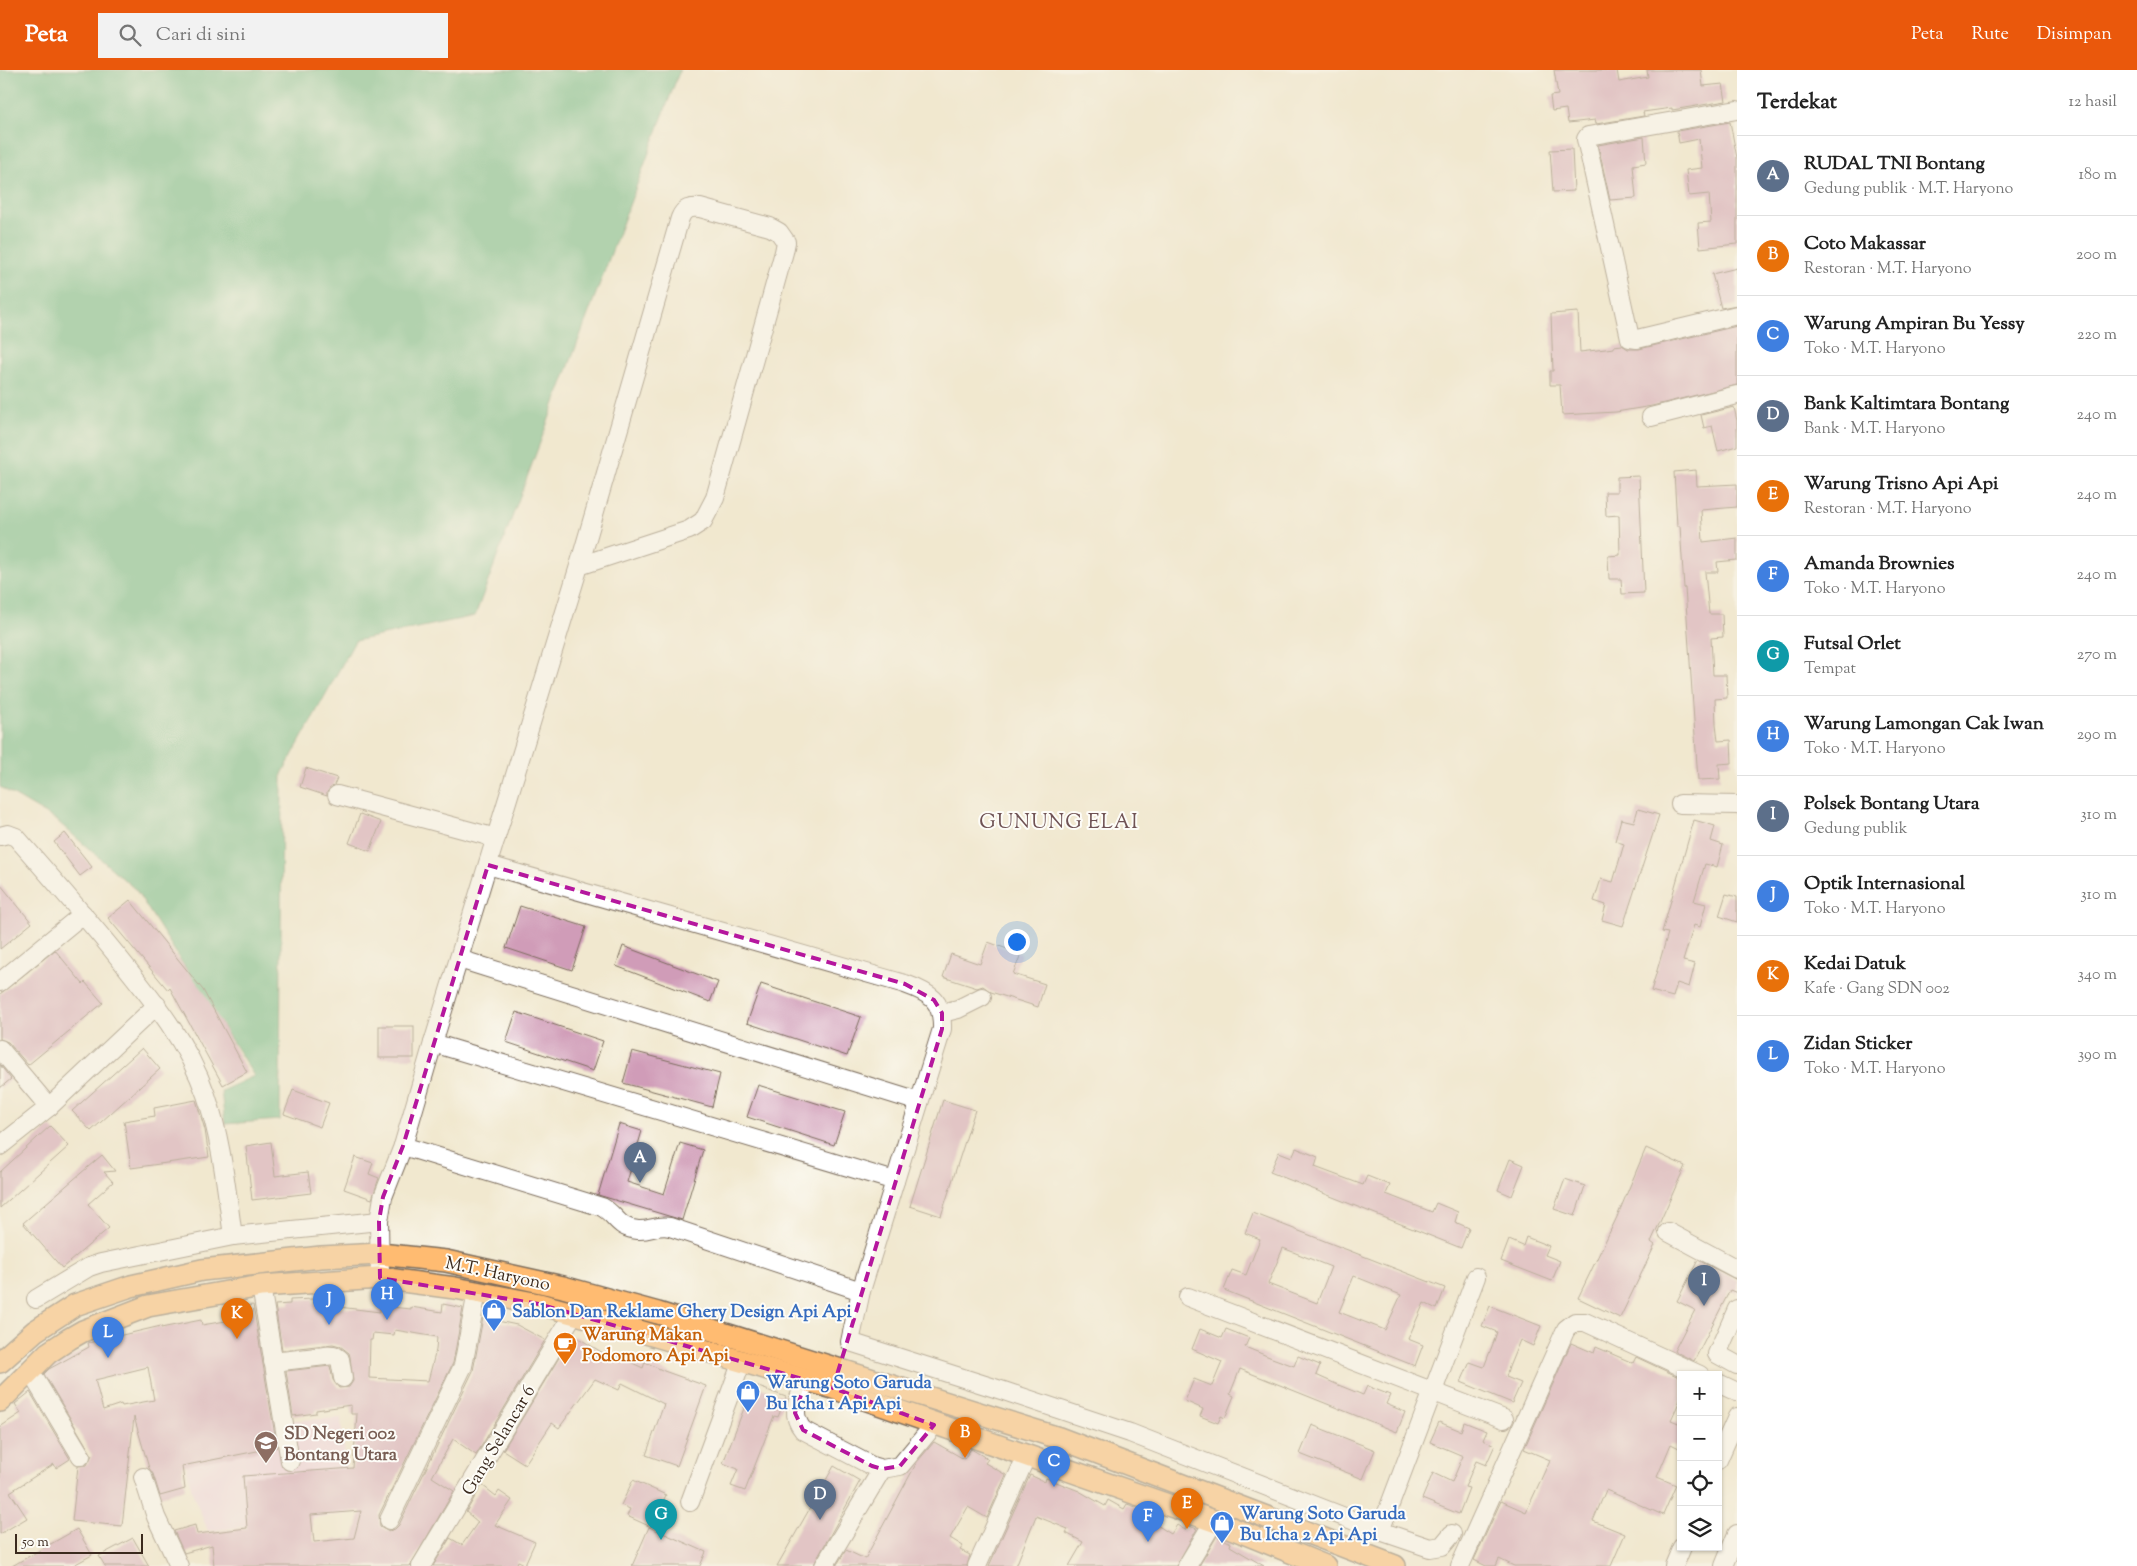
<!DOCTYPE html>
<html lang="id">
<meta charset="utf-8">
<style>
:root{--surface:#fff;--page:#f2f2f2;--text:#222;--muted:#767676;--line:#e0e0e0;--accent:#ea580c}
body{margin:0;font-family:"Sorts Mill Goudy",serif;background:var(--page);color:var(--text)}
.controls{position:absolute;right:15px;bottom:15px;display:grid;overflow:hidden;border-radius:0px;box-shadow:0 1px 4px #0004}
.controls button{width:45px;height:45px;display:grid;place-items:center;padding:0;border:0;border-bottom:1px solid var(--line);background:var(--surface);color:var(--text);font:25px sans-serif}
.scale{position:absolute;left:15px;bottom:12px;width:128px;box-sizing:border-box;padding-left:5px;border:2px solid #3b2a1e;border-top:0;font-size:14px;line-height:18px;white-space:nowrap;color:#3b2a1e;-webkit-text-stroke:4px #fdfcf7;paint-order:stroke}
.you{position:absolute;left:1016px;top:871px;width:18px;height:18px;margin:-12px;border:4px solid #fff;border-radius:50%;background:#1a73e8;box-shadow:0 0 0 8px #1a73e833}
.badge{display:grid;place-items:center;width:32px;height:32px;border-radius:50%;background:var(--accent);color:#fff;font-size:16px;font-weight:700}
.pin{position:absolute;translate:-50% -41px;filter:drop-shadow(0 1px 2px #0008)}
.pin::after{content:'';position:absolute;top:26px;width:18px;height:15px;background:inherit;clip-path:polygon(0 0,100% 0,50% 100%)}
.list{margin:0;padding:0;list-style:none}
h2{display:flex;justify-content:space-between;align-items:center;height:65px;margin:0;padding:0 20px;font-size:21px}
h2 small{font-size:16px;font-weight:400;color:var(--muted)}
.list li{display:grid;grid-template-columns:32px 1fr auto;gap:15px;align-items:center;box-sizing:border-box;height:80px;padding:0 20px;border-top:1px solid var(--line)}
.list b{display:block;font-size:19px;white-space:nowrap}
.list p{margin:0;font-size:16px;white-space:nowrap;color:var(--muted)}
.list em{font-size:16px;font-style:normal;color:var(--muted)}
.icon{flex:none;width:28px;height:28px;fill:none;stroke:currentColor;stroke-width:2;stroke-linecap:round;stroke-linejoin:round}
.map{position:relative;flex:none;width:1737px;height:1496px;overflow:hidden}
header{display:flex;align-items:center;gap:30px;box-sizing:border-box;height:70px;padding:0 25px;background:var(--accent);color:#fff}
header strong{font-size:24px}
nav{display:flex;gap:28px;margin-inline-start:auto;font-size:18px}
.search{width:350px;height:45px;background:var(--page);display:flex;align-items:center;gap:12px;box-sizing:border-box;padding:0 18px;border-radius:0px;color:var(--muted);font-size:19px}
main{display:flex}
aside{flex:1;background:var(--surface)}
.map>svg:first-child{display:block}
</style>
<header>
<strong>Peta</strong>
<div class="search"><svg class="icon" aria-label="search" viewBox="0 0 24 24"><circle cx="10" cy="10" r="6"/><path d="M15 15l6 6"/></svg>Cari di sini</div>
<nav><a>Peta</a><a>Rute</a><a>Disimpan</a></nav>
</header>
<main>
<div class="map">
<svg width="1737" height="1496" viewBox="0 0 1737 1496">
<rect width="100%" height="100%" fill="#fdfcf7"/>
<filter id="ink" filterUnits="userSpaceOnUse"><feTurbulence type="fractalNoise" baseFrequency=".02" numOctaves="2"/><feDisplacementMap in="SourceGraphic" scale="10" xChannelSelector="R" yChannelSelector="G"/><feConvolveMatrix kernelMatrix="1 2 1 2 8 2 1 2 1" color-interpolation-filters="sRGB"/></filter>
<filter id="wash" filterUnits="userSpaceOnUse"><feTurbulence type="fractalNoise" baseFrequency=".0096" numOctaves="4" result="noise"/><feDisplacementMap in="SourceGraphic" scale="20" xChannelSelector="R" yChannelSelector="G"/><feGaussianBlur stdDeviation="1.12" result="paint"/><feColorMatrix in="noise" values="0 0 0 0 0 0 0 0 0 0 0 0 0 0 0 0 0 1.4 0 .05"/><feComposite in="paint" operator="in"/></filter>
<g filter="url(#wash)">
<rect width="100%" height="100%" fill="#f1e8cf"/>
<path fill="#f0d0e5" d="M275,1347L276,1351L341,1348L351,1443L208,1461L192,1422L180,1367Z"/>
<path fill="#66b885" stroke="#507152" d="M0,0H680L475,546L355,571L282,704L280,1050L225,1054L221,1021L254,1006L136,820L56,750L0,717Z"/>
<g id="blocks">
<g fill="#d09cb8" fill-rule="evenodd">
<path d="M1554,0H1617L1619,12L1648,7L1647,0H1701L1703,16L1723,14L1726,31L1672,40V38L1643,42L1644,46L1596,54L1595,50L1568,53L1566,39L1552,41L1550,26L1558,25Z"/>
<path d="M1730,52L1737,88V174L1700,178L1698,153L1711,152L1709,124L1689,126L1686,100L1702,98L1699,69L1679,73L1677,61Z"/>
<path d="M1644,67L1646,93L1633,95L1636,128L1610,130L1598,75Z"/>
<path d="M1572,79L1574,121L1553,122L1550,80Z"/>
<path d="M1737,198V235L1721,238L1712,204Z"/>
<path d="M1578,242L1580,282L1614,278V276L1622,275L1628,279H1639L1737,256V315L1652,336L1616,342L1562,345L1560,315H1550V301H1553L1551,244Z"/>
<path d="M1734,337L1737,351V376L1718,381L1712,356L1704,358L1701,345Z"/>
<path d="M1696,400L1697,416L1737,414V437L1701,440L1703,472L1737,468V490L1717,492L1718,502H1705L1709,544H1722L1723,567L1711,568L1713,605H1726L1727,628L1715,629L1716,655L1718,671L1731,670L1732,693L1719,694L1720,709L1698,710L1685,518H1684L1680,456H1677L1674,402Z"/>
<path d="M1639,406L1644,523L1622,524L1621,509H1609L1608,486L1620,485L1619,445L1606,446L1605,422H1617V407Z"/>
<path d="M306,698L337,708L334,715L327,722V726L300,717Z"/>
<path d="M1638,739L1659,745L1623,856L1602,850L1606,835L1594,831L1601,809L1613,812L1624,774L1615,771L1621,749L1634,752Z"/>
<path d="M360,744L381,752L370,781L349,773Z"/>
<path d="M1694,750L1715,756L1711,771L1723,775L1717,797L1705,794L1694,831L1706,834L1700,857L1694,855L1683,891L1695,894L1689,917L1677,913L1673,927L1651,921L1668,863L1662,862Z"/>
<path d="M65,763L92,797L80,806L54,772Z"/>
<path d="M0,814L32,853L0,879Z"/>
<path d="M1726,824L1737,827V852L1719,846Z"/>
<path d="M130,830L203,920L247,1002L223,1015L170,918L168,920L108,848Z"/>
<path d="M520,836L586,857L572,900L506,878Z"/>
<path d="M988,872L1021,884L1013,904L1045,914L1038,937L991,922L983,916L977,918L943,907L951,884L980,894Z"/>
<path d="M623,876L718,912L710,932L616,896Z"/>
<path d="M55,880L83,914L85,912L103,933L28,995L8,972L0,969V924Z"/>
<path d="M761,914L861,947L847,986L747,953Z"/>
<path d="M516,942L603,971L593,1001L506,972Z"/>
<rect x="379" y="956" width="35" height="32"/>
<path d="M142,978L160,999L91,1061L72,1041Z"/>
<path d="M632,981L720,1004L712,1037L623,1013Z"/>
<path d="M0,995L11,1009L0,1018Z"/>
<path d="M758,1015L845,1042L834,1075L747,1047Z"/>
<path d="M293,1020L329,1033L320,1057L284,1044Z"/>
<path d="M196,1030L205,1060L209,1087L131,1098L124,1051L155,1046L154,1038Z"/>
<path d="M943,1030L975,1040L941,1146L910,1136Z"/>
<path d="M619,1054L642,1061L627,1112L664,1124L680,1073L703,1080L682,1150L598,1125Z"/>
<path d="M50,1056L69,1076L0,1138V1102Z"/>
<path d="M271,1072L275,1106L308,1102L311,1123L252,1130L246,1076Z"/>
<path d="M1296,1078L1318,1087L1315,1097L1363,1115L1367,1106L1390,1115L1386,1124L1432,1142L1436,1133L1458,1142L1455,1152L1469,1158L1461,1178L1270,1102L1279,1082L1292,1087Z"/>
<path d="M1646,1078L1685,1096L1651,1172L1655,1175L1620,1248L1578,1228L1617,1147Z"/>
<path d="M102,1085L115,1101L104,1102L113,1112L88,1134L109,1158L62,1198L23,1153Z"/>
<path d="M355,1087L373,1093L369,1104L379,1108L372,1129L344,1119Z"/>
<path d="M1510,1089L1524,1095L1512,1126L1498,1120Z"/>
<path d="M1565,1109L1585,1116L1575,1146L1554,1139Z"/>
<path d="M1253,1143L1445,1218L1437,1239L1424,1233L1408,1269L1423,1275L1415,1296L1224,1220L1232,1200L1246,1205L1260,1169L1245,1163ZM1283,1178L1331,1197L1317,1233L1268,1214ZM1354,1206L1401,1225L1385,1260L1339,1242Z"/>
<path d="M1526,1167L1549,1176L1545,1185L1560,1191L1552,1211L1501,1191L1509,1170L1523,1176Z"/>
<path d="M1698,1190L1737,1210V1223L1730,1220L1694,1291L1674,1281L1695,1240L1677,1231Z"/>
<path d="M313,1229V1233H339V1237L380,1242V1236L411,1239V1237L442,1242L443,1234L463,1238L453,1293L379,1445L380,1456L389,1461L395,1459L399,1455L473,1301L483,1248L517,1255L545,1270L476,1385L453,1369L432,1407L454,1421L410,1496H214L212,1475L184,1483L174,1461L195,1455L197,1464L247,1458L243,1406L353,1398L357,1344H351V1335L316,1340V1343L293,1346L286,1301L330,1296L333,1310L339,1318L349,1317L353,1311L350,1287L349,1283L340,1276L333,1274L282,1280L275,1235L290,1234V1230ZM395,1260L437,1267L436,1280L428,1311L369,1308L370,1270H372L373,1263L394,1265ZM361,1441L354,1468L314,1472L311,1445Z"/>
<path d="M253,1235L277,1377L182,1396L185,1419L160,1426L153,1404L149,1398L134,1347L122,1456L72,1451L78,1396L87,1395L92,1385L44,1304L49,1299L89,1277L88,1273L161,1256V1258L201,1250L202,1255L244,1248L243,1236ZM148,1297L154,1330L122,1336L121,1334L103,1340L95,1310Z"/>
<path d="M1490,1236L1541,1256L1533,1276L1520,1270L1509,1297L1506,1307L1521,1313L1512,1333L1461,1312L1470,1292L1484,1297L1494,1271L1497,1262L1482,1256Z"/>
<path d="M1200,1259L1222,1268L1226,1259L1249,1268L1245,1277L1272,1288L1294,1296L1298,1286L1320,1295L1316,1305L1336,1314L1363,1325L1367,1316L1390,1325L1386,1334L1405,1342L1397,1362L1240,1299L1230,1324L1234,1326L1225,1348L1221,1346L1218,1353L1200,1346L1203,1339L1185,1331L1194,1309L1212,1316L1222,1292L1192,1279Z"/>
<path d="M575,1266L613,1289L615,1285L643,1298L645,1292L664,1301L706,1316L677,1396L646,1385L664,1334L622,1313L619,1320L595,1309L559,1358L552,1353L525,1394L503,1380L563,1281Z"/>
<path d="M1571,1273L1594,1283L1596,1277L1633,1293L1636,1287L1681,1308V1328L1671,1350L1681,1354V1379L1671,1374L1657,1407L1676,1415L1663,1445L1606,1420L1593,1451L1625,1464L1611,1496H1514L1499,1489L1496,1496H1486L1474,1490L1501,1431L1526,1442L1550,1390L1524,1379Z"/>
<path d="M753,1315L786,1327L778,1347L774,1346L745,1421L731,1416L738,1399L723,1393Z"/>
<path d="M30,1322L70,1389L56,1398L54,1394L10,1422L27,1448L0,1464V1357L21,1343L15,1334Z"/>
<path d="M1439,1352L1461,1361L1464,1352L1487,1361L1483,1370L1495,1375L1486,1395L1476,1391L1465,1417L1469,1418L1459,1444L1422,1429L1433,1403L1452,1412L1463,1386L1430,1372Z"/>
<path d="M1312,1355L1375,1380L1363,1409L1300,1384Z"/>
<path d="M934,1372L964,1389L971,1379L988,1389L985,1393L1006,1405L987,1448L968,1437L950,1468L963,1476L960,1480L970,1485L967,1496H836L846,1480L865,1489L917,1392Z"/>
<path d="M834,1396L860,1411L813,1496H777Z"/>
<path d="M1030,1405L1045,1412L1046,1408L1079,1421L1105,1436L1108,1430L1124,1439L1127,1434L1142,1439L1144,1440L1141,1445L1171,1464L1177,1455L1185,1460L1187,1455L1197,1459L1176,1496H1069L1083,1472L1066,1463L1068,1459L1036,1446L1016,1496H989Z"/>
<path d="M633,1410L666,1425L651,1457L627,1446L630,1439L621,1435Z"/>
<path d="M482,1415L496,1426L499,1421L512,1430L495,1455L535,1472L525,1494L518,1491L516,1496H433L450,1468L462,1475L478,1452L466,1442Z"/>
<path d="M649,1457L706,1482L700,1496H632Z"/>
<path d="M77,1459L92,1485L72,1496H12Z"/>
<path d="M1217,1466L1231,1473L1230,1476L1264,1496H1199Z"/>
<path d="M133,1468L149,1496H105L99,1486Z"/>
</g>
</g>
</g>
<g filter="url(#ink)">
<use href="#blocks" fill-opacity="0" stroke="#7b6c5c" stroke-width="1"/>
<g fill="none" stroke-linecap="round" stroke-linejoin="round">
<defs>
<g id="minor">
<path d="M1737,40L1588,66L1586,69L1630,268L1637,269L1737,245"/>
<path d="M1651,347L1737,325"/>
<path d="M337,725L496,768"/>
<path d="M1680,734L1737,735"/>
<path d="M0,766L8,764L16,767C51,807 86,847 119,888C153,930 188,973 206,1025C222,1071 226,1118 233,1166"/>
<path d="M488,795L905,914C930,923 943,930 942,959L861,1221L850,1272L1004,1321L1130,1363L1380,1461L1430,1478L1442,1476L1452,1464"/>
<path d="M459,889L919,1032"/>
<path d="M0,912L83,844"/>
<path d="M942,943L958,939L982,927"/>
<path d="M433,973L895,1111"/>
<path d="M0,979L49,1037"/>
<path d="M0,1076L49,1037L157,935"/>
<path d="M403,1076L602,1137C617,1145 617,1158 638,1160C650,1161 658,1154 670,1157L861,1221"/>
<path d="M1668,1162L1737,1199"/>
<path d="M380,1208L379,1151L383,1127L403,1076L433,973L579,496L680,148C684,138 690,137 700,138L770,157L779,162L786,172L784,182L715,428L703,451L689,460L579,496"/>
<path d="M261,1216L290,1391"/>
<path d="M1188,1227L1504,1349"/>
<path d="M36,1229L89,1197L101,1193L233,1166L379,1151"/>
<path d="M1737,1239L1717,1284L1737,1295"/>
<path d="M273,1292L334,1285L340,1289L343,1308"/>
<path d="M30,1301L81,1386"/>
<path d="M806,1310C799,1329 789,1343 803,1360L872,1396L882,1399L900,1396L934,1355"/>
<path d="M1718,1313L1737,1322"/>
<path d="M1718,1390L1737,1347"/>
<path d="M143,1407L156,1447L179,1496"/>
<path d="M690,1432L742,1291"/>
<path d="M389,1450L463,1296L477,1222"/>
<path d="M1380,1461L1476,1207"/>
<path d="M421,1496L574,1243"/>
<path d="M824,1496L882,1399"/>
<path d="M977,1496L1027,1385"/>
<path d="M1187,1496L1214,1451"/>
<path d="M1460,1496L1566,1259L1575,1252H1585L1700,1305"/>
<path d="M1674,1496L1682,1477"/>
<path d="M1724,1496L1737,1464"/>
</g>
<g id="major">
<path d="M0,1292L35,1261L75,1235L131,1216L202,1200L321,1187L380,1184L446,1191L563,1217L658,1243L1059,1368L1395,1496"/>
<path d="M0,1331L48,1283L69,1269L83,1261L148,1236L261,1216L380,1208L455,1218L539,1234L639,1261L833,1318L1214,1451L1325,1496"/>
</g>
</defs>
<use href="#minor" stroke="#7b6c5c" stroke-width="20"/>
<use href="#major" stroke="#7b6c5c" stroke-width="24"/>
<use href="#minor" stroke="#fff" stroke-width="18"/>
<use href="#major" stroke="#ffbb71" stroke-width="21"/>
</g>
</g>
<path d="M0 0H1737V1496H0ZM488,795L905,914L934,930L942,943V959L833,1318L934,1355L900,1396L882,1399L872,1396L803,1360L795,1343L806,1310L539,1234L380,1208L379,1151L383,1127L403,1076Z" fill="#f1e8cf" fill-opacity=".55" fill-rule="evenodd"/>
<path fill="none" stroke="#b5179e" stroke-width="4" stroke-dasharray="10 6" stroke-linejoin="round" d="M488,795L905,914L934,930L942,943V959L833,1318L934,1355L900,1396L882,1399L872,1396L803,1360L795,1343L806,1310L539,1234L380,1208L379,1151L383,1127L403,1076Z"/>
<defs>
<symbol id="shop-pin" viewBox="-11 -11 22 30"><path d="M0 17L-7.5 6A9.5 9.5 0 1 1 7.5 6Z" fill="#3f7fe0" stroke="#fdfcf7"/><path d="M-5-2.5h2.3a2.7 3.5 0 0 1 5.4 0H5L5.5 6h-11ZM-1.5-2.5h3a1.5 2.3 0 0 0-3 0Z" fill="#fff"/></symbol>
<symbol id="cafe-pin" viewBox="-11 -11 22 30"><path d="M0 17L-7.5 6A9.5 9.5 0 1 1 7.5 6Z" fill="#e8710a" stroke="#fdfcf7"/><path d="M-5.5-4.5H6V0H3Q3 3.5 0 3.5H-2.5Q-5.5 3.5-5.5 0ZM3-3.2v2h1.7v-2ZM-6 4.5H4V6H-6Z" fill="#fff"/></symbol>
<symbol id="school-pin" viewBox="-11 -11 22 30"><path d="M0 17L-7.5 6A9.5 9.5 0 1 1 7.5 6Z" fill="#8d6e63" stroke="#fdfcf7"/><path d="M0-5L7-2L0 1L-7-2ZM-4 1L0 2.5L4 1V4Q0 6-4 4Z" fill="#fff"/></symbol>
</defs>
<g fill-rule="evenodd">
<use href="#shop-pin" x="480" y="1227" width="28" height="38"/>
<use href="#cafe-pin" x="551" y="1260" width="28" height="38"/>
<use href="#shop-pin" x="734" y="1308" width="28" height="38"/>
<use href="#school-pin" x="252" y="1359" width="28" height="38"/>
<use href="#shop-pin" x="1208" y="1439" width="28" height="38"/>
</g>
<g text-anchor="middle" stroke-width="4" stroke-linejoin="round" paint-order="stroke">
<g font-size="18" fill="#3b2a1e" stroke="#fdfcf7">
<text transform="translate(498 1203) rotate(12)" y="6">M.T. Haryono</text>
<text transform="translate(498 1370) rotate(-59)" y="6">Gang Selancar 6</text>
</g>
<g font-size="18" font-weight="bold" fill="#366cbe" stroke="#fdfcf7" text-anchor="start">
<text x="512" y="1247">Sablon Dan Reklame Ghery Design Api Api</text>
<text x="766" y="1318">Warung Soto Garuda<tspan x="766" dy="21">Bu Icha 1 Api Api</tspan></text>
<text x="1240" y="1449">Warung Soto Garuda<tspan x="1240" dy="21">Bu Icha 2 Api Api</tspan></text>
</g>
<g font-size="18" font-weight="bold" fill="#c56008" stroke="#fdfcf7" text-anchor="start">
<text x="582" y="1270">Warung Makan<tspan x="582" dy="21">Podomoro Api Api</tspan></text>
</g>
<g font-size="18" font-weight="bold" fill="#785e54" stroke="#fdfcf7" text-anchor="start">
<text x="284" y="1369">SD Negeri 002<tspan x="284" dy="21">Bontang Utara</tspan></text>
</g>
<g font-size="20" letter-spacing="1" fill="#6f5254" stroke="#fdfcf7">
<text x="1059" y="758">GUNUNG ELAI</text>
</g>
</g>
</svg>
<div class="controls">
<button>+</button>
<button>−</button>
<button><svg class="icon" aria-label="locate" viewBox="0 0 24 24"><circle cx="12" cy="12" r="6"/><path d="M12 2v4M12 18v4M2 12h4M18 12h4"/></svg></button>
<button><svg class="icon" aria-label="layers" viewBox="0 0 24 24"><path d="M12 4l9 5-9 5-9-5zM3 14l9 5 9-5"/></svg></button>
</div>
<div class="scale">50 m</div>
<div class="you"></div>
<div class="pin badge" style="left:640px;top:1113px;background:#5c6f8a">A</div>
<div class="pin badge" style="left:965px;top:1388px;background:#e8710a">B</div>
<div class="pin badge" style="left:1054px;top:1417px;background:#3f7fe0">C</div>
<div class="pin badge" style="left:820px;top:1450px;background:#5c6f8a">D</div>
<div class="pin badge" style="left:1187px;top:1459px;background:#e8710a">E</div>
<div class="pin badge" style="left:1148px;top:1472px;background:#3f7fe0">F</div>
<div class="pin badge" style="left:661px;top:1470px;background:#0f9aa8">G</div>
<div class="pin badge" style="left:387px;top:1250px;background:#3f7fe0">H</div>
<div class="pin badge" style="left:1704px;top:1236px;background:#5c6f8a">I</div>
<div class="pin badge" style="left:329px;top:1255px;background:#3f7fe0">J</div>
<div class="pin badge" style="left:237px;top:1269px;background:#e8710a">K</div>
<div class="pin badge" style="left:108px;top:1288px;background:#3f7fe0">L</div>
</div>
<aside>
<h2>Terdekat<small>12 hasil</small></h2>
<ul class="list">
<li><span class="badge" style="background:#5c6f8a">A</span><div><b>RUDAL TNI Bontang</b><p>Gedung publik · M.T. Haryono</p></div><em>180 m</em></li>
<li><span class="badge" style="background:#e8710a">B</span><div><b>Coto Makassar</b><p>Restoran · M.T. Haryono</p></div><em>200 m</em></li>
<li><span class="badge" style="background:#3f7fe0">C</span><div><b>Warung Ampiran Bu Yessy</b><p>Toko · M.T. Haryono</p></div><em>220 m</em></li>
<li><span class="badge" style="background:#5c6f8a">D</span><div><b>Bank Kaltimtara Bontang</b><p>Bank · M.T. Haryono</p></div><em>240 m</em></li>
<li><span class="badge" style="background:#e8710a">E</span><div><b>Warung Trisno Api Api</b><p>Restoran · M.T. Haryono</p></div><em>240 m</em></li>
<li><span class="badge" style="background:#3f7fe0">F</span><div><b>Amanda Brownies</b><p>Toko · M.T. Haryono</p></div><em>240 m</em></li>
<li><span class="badge" style="background:#0f9aa8">G</span><div><b>Futsal Orlet</b><p>Tempat</p></div><em>270 m</em></li>
<li><span class="badge" style="background:#3f7fe0">H</span><div><b>Warung Lamongan Cak Iwan</b><p>Toko · M.T. Haryono</p></div><em>290 m</em></li>
<li><span class="badge" style="background:#5c6f8a">I</span><div><b>Polsek Bontang Utara</b><p>Gedung publik</p></div><em>310 m</em></li>
<li><span class="badge" style="background:#3f7fe0">J</span><div><b>Optik Internasional</b><p>Toko · M.T. Haryono</p></div><em>310 m</em></li>
<li><span class="badge" style="background:#e8710a">K</span><div><b>Kedai Datuk</b><p>Kafe · Gang SDN 002</p></div><em>340 m</em></li>
<li><span class="badge" style="background:#3f7fe0">L</span><div><b>Zidan Sticker</b><p>Toko · M.T. Haryono</p></div><em>390 m</em></li>
</ul>
</aside>
</main>
